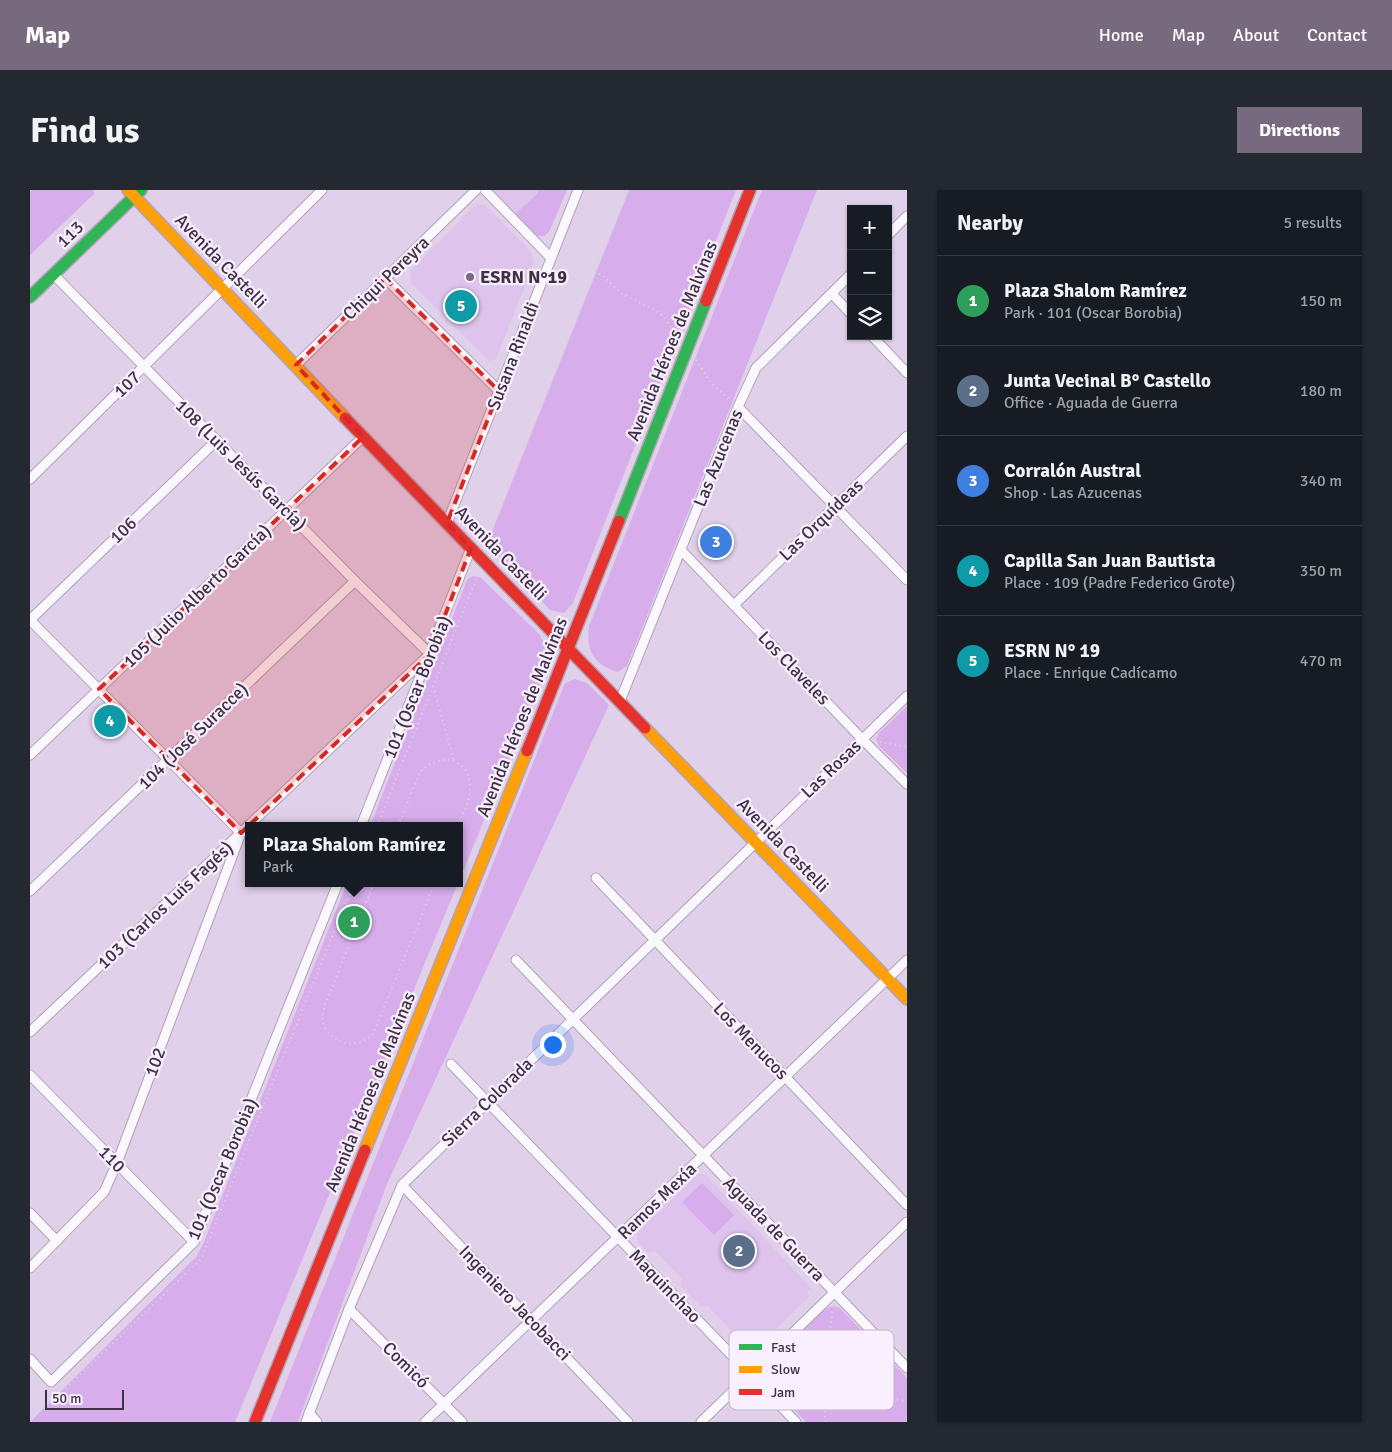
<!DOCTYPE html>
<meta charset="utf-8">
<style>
:root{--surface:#171b24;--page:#242831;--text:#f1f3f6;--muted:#9ea1a6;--line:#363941;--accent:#77697e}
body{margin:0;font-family:Signika,sans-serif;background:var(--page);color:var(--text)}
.controls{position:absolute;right:15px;top:15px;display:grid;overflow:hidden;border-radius:0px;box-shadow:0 1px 4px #0004}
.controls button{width:45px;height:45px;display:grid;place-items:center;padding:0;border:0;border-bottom:1px solid var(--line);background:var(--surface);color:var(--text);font:25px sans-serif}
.scale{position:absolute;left:15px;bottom:12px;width:79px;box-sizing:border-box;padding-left:5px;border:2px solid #3e3144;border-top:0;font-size:14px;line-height:18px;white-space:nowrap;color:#3e3144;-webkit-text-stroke:4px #f9effe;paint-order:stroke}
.you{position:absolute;left:522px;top:854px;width:18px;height:18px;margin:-12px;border:4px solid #fff;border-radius:50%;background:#1a73e8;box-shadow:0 0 0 8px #1a73e833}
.badge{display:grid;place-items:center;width:32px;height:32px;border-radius:50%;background:var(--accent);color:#fff;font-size:16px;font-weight:700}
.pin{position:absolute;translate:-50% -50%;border:2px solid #fff;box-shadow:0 1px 5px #0006}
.popup{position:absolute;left:215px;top:632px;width:218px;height:65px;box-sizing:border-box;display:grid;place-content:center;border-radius:0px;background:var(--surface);filter:drop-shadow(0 1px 4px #0005);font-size:16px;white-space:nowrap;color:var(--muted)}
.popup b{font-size:19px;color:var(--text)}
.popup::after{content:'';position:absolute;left:50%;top:100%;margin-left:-10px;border:10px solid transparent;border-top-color:var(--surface)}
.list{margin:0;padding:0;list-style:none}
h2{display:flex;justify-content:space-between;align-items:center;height:65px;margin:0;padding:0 20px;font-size:21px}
h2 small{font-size:16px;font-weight:400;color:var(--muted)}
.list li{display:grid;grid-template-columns:32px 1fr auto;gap:15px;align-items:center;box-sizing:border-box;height:90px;padding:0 20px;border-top:1px solid var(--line)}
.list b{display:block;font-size:19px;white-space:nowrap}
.list p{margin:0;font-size:16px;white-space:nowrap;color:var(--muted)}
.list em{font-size:16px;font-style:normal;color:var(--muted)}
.icon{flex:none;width:28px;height:28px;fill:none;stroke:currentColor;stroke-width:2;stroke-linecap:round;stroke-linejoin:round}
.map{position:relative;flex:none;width:877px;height:1232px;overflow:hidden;border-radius:0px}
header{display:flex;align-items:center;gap:30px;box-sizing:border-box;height:70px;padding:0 25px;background:var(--accent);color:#fff}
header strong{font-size:24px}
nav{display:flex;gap:28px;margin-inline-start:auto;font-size:18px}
.intro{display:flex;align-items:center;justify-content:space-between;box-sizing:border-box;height:120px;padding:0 30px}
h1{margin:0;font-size:35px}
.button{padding:12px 22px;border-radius:0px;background:var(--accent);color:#fff;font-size:18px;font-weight:700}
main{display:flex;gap:30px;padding:0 30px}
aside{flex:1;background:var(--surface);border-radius:0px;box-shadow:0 1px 4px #0004}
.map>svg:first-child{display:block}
</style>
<header>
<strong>Map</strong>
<nav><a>Home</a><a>Map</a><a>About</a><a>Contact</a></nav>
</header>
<div class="intro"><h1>Find us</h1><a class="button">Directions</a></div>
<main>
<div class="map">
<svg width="877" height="1232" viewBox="0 0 877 1232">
<rect width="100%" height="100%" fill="#e0d0ea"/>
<g fill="#dec3ed">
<path d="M463,0H508V3L485,24Z"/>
<path d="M446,14L455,15L502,63L504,73L466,169L459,171L381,93L380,81Z"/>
<path d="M668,984H675L781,1098L777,1103L780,1106L724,1161H715L704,1150L705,1145L678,1116L671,1117L651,1096L652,1089L625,1061L618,1063L607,1051V1043Z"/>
</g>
<g fill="#d7aeeb">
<path d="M0,0H62L65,3L0,65Z"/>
<path d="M508,0H537L519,42L514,46H507L485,24L508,3Z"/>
<path d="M599,0H706L543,413L534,423L520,420L457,354Z"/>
<path d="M732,0H787L597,476L588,482C563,475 556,460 559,436Z"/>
<path d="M442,386L450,387L510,445L518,462L516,480L429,691V636H340L437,390Z"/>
<path d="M545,489L557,493L579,515L357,994L268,1232H240L535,493Z"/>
<path d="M877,516V583L849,556L846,549L849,543Z"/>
<path d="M317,693H428L205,1232H0L166,1067L173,1054Z"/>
<path d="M672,993L704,1025L684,1045L652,1012Z"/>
<path d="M803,1116L810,1118L877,1188V1232H776L738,1193L734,1185L737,1174L795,1119Z"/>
</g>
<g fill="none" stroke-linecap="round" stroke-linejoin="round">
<defs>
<g id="street">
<path d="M455,0L521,68"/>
<path d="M858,45L877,26"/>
<path d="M355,88L469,201"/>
<path d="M802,104L821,124"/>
<path d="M842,146L877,183"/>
<path d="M266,175L446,0"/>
<path d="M708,217L877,390"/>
<path d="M0,289L292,0"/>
<path d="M417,333L548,0"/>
<path d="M651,360L832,549L877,594"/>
<path d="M704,415L877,246"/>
<path d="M0,430L211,643L87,973L74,1002L0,1078"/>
<path d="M0,430L187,250"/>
<path d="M590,511L708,217L726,178L821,84"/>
<path d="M0,565L333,247"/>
<path d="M331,636L441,358"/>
<path d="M566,688L877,1015"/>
<path d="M0,701L325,391"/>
<path d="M486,770L877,1178"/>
<path d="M0,842L400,464L325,391L23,84"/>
<path d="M421,874L766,1232"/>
<path d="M0,885L164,1052"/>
<path d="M372,995L598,1232"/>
<path d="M0,1023L27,1051"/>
<path d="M319,1119L432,1232"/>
<path d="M0,1169L21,1192L164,1052L308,693"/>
<path d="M279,1223L287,1232"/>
<path d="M276,1232L319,1119L372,995L877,506"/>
<path d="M395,1232L877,770"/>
<path d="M671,1232L877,1032"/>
</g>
<g id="fast">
<path d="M0,107L111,0"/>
<path d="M589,331L676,111"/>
</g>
<g id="slow">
<path d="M98,0L315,228"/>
<path d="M615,538L877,809"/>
<path d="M335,960L497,561"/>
</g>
<g id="jam">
<path d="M676,111L720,0"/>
<path d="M315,228L615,538"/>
<path d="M497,561L589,331"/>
<path d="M225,1232L335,960"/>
</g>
</defs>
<use href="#street" stroke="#b0a3b7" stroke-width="11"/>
<use href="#fast" stroke="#b0a3b7" stroke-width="14"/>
<use href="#slow" stroke="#b0a3b7" stroke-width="14"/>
<use href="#jam" stroke="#b0a3b7" stroke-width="14"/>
<g stroke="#dcd7df" stroke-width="2" stroke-dasharray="1 4" stroke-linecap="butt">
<path d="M531,71L572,85L591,103L630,123L650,148"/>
<path d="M666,170L681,193L700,210"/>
<path d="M403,496L424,571"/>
<path d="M850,552L877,557"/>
<path d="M347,636L449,382"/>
<path d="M368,636L390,582C407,564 437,565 440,594C442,609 433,623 428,636"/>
<path d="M344,693L295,815C294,820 292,826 293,831C295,845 312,856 326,853C333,852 338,848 343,844L405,693"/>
<path d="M735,1185L832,1198L863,1209L877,1211"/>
<path d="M31,1196L36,1198L171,1069L324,693"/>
<path d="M0,1214L15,1198"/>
<path d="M796,1232L795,1226L800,1177L798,1153L803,1117"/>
</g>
<use href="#street" stroke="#faf8fc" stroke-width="9"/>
<use href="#fast" stroke="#30b455" stroke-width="11"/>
<use href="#slow" stroke="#ff9f0a" stroke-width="11"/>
<use href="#jam" stroke="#e5322d" stroke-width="11"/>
</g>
<path fill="#d62828" fill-opacity="0.2" stroke="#d62828" stroke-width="4" stroke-dasharray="10 6" stroke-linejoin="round" d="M355,88L469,201L417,333L441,358L400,464L211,643L69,499L333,247L266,175Z"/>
<circle fill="#77697e" stroke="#f9effe" stroke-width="2" cx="440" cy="87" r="5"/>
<g text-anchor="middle" stroke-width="4.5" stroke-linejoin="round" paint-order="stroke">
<g font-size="18" fill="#3e3144" stroke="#f9effe">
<text transform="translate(40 44) rotate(-44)" y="6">113</text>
<text transform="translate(191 71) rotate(46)" y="6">Avenida Castelli</text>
<text transform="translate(356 88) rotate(-44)" y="6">Chiqui Pereyra</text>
<text transform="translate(642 151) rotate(-68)" y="6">Avenida Héroes de Malvinas</text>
<text transform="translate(483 166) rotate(-69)" y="6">Susana Rinaldi</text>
<text transform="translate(97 194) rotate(-44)" y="6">107</text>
<text transform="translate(688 268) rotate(-68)" y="6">Las Azucenas</text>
<text transform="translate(211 275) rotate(45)" y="6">108 (Luis Jesús García)</text>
<text transform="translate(791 330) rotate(-44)" y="6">Las Orquídeas</text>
<text transform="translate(93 340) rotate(-44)" y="6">106</text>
<text transform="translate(471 363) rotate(46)" y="6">Avenida Castelli</text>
<text transform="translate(167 406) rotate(-44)" y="6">105 (Julio Alberto García)</text>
<text transform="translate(764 478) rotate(46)" y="6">Los Claveles</text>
<text transform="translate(387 497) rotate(-68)" y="6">101 (Oscar Borobia)</text>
<text transform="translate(492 527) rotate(-68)" y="6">Avenida Héroes de Malvinas</text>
<text transform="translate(163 546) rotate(-44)" y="6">104 (José Suracce)</text>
<text transform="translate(801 579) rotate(-44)" y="6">Las Rosas</text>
<text transform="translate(753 655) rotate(46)" y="6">Avenida Castelli</text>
<text transform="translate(135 715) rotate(-43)" y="6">103 (Carlos Luis Fagés)</text>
<text transform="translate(721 851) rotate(46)" y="6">Los Menucos</text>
<text transform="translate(125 872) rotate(-69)" y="6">102</text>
<text transform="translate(340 902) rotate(-68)" y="6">Avenida Héroes de Malvinas</text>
<text transform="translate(457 912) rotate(-44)" y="6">Sierra Colorada</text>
<text transform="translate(82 969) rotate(46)" y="6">110</text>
<text transform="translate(192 979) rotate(-67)" y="6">101 (Oscar Borobia)</text>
<text transform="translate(627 1011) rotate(-44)" y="6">Ramos Mexía</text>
<text transform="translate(744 1039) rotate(46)" y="6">Aguada de Guerra</text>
<text transform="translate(635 1096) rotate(46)" y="6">Maquinchao</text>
<text transform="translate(485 1113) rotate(46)" y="6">Ingeniero Jacobacci</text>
<text transform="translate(376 1175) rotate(45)" y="6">Comicó</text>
</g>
<g font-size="18" font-weight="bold" fill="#3e3144" stroke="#f9effe" text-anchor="start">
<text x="450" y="93">ESRN N°19</text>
</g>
</g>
<rect x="699" y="1140" width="165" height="80" rx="8" fill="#f9effe" stroke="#c1b6c6" stroke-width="1"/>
<rect x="709" y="1154" width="23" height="6" fill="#30b455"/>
<rect x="709" y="1176" width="23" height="7" fill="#ff9f0a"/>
<rect x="709" y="1199" width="23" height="6" fill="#e5322d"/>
<g font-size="14" fill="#3e3144">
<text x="741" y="1162">Fast</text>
<text x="741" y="1184">Slow</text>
<text x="741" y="1207">Jam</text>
</g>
</svg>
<div class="controls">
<button>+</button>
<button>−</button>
<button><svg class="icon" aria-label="layers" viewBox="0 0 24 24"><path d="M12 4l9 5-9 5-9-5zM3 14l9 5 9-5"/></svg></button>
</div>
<div class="scale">50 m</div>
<div class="you"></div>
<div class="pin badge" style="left:324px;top:732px;background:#2e9e5b">1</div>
<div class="popup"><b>Plaza Shalom Ramírez</b>Park</div>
<div class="pin badge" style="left:709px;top:1061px;background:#5c6f8a">2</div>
<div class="pin badge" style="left:686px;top:352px;background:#3f7fe0">3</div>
<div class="pin badge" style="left:80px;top:531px;background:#0f9aa8">4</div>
<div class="pin badge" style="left:431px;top:116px;background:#0f9aa8">5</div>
</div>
<aside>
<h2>Nearby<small>5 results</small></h2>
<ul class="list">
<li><span class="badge" style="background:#2e9e5b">1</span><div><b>Plaza Shalom Ramírez</b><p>Park · 101 (Oscar Borobia)</p></div><em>150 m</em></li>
<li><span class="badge" style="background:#5c6f8a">2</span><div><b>Junta Vecinal B° Castello</b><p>Office · Aguada de Guerra</p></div><em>180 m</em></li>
<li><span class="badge" style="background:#3f7fe0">3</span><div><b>Corralón Austral</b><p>Shop · Las Azucenas</p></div><em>340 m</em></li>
<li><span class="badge" style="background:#0f9aa8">4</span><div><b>Capilla San Juan Bautista</b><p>Place · 109 (Padre Federico Grote)</p></div><em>350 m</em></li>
<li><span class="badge" style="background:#0f9aa8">5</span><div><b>ESRN N° 19</b><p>Place · Enrique Cadícamo</p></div><em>470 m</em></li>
</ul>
</aside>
</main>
